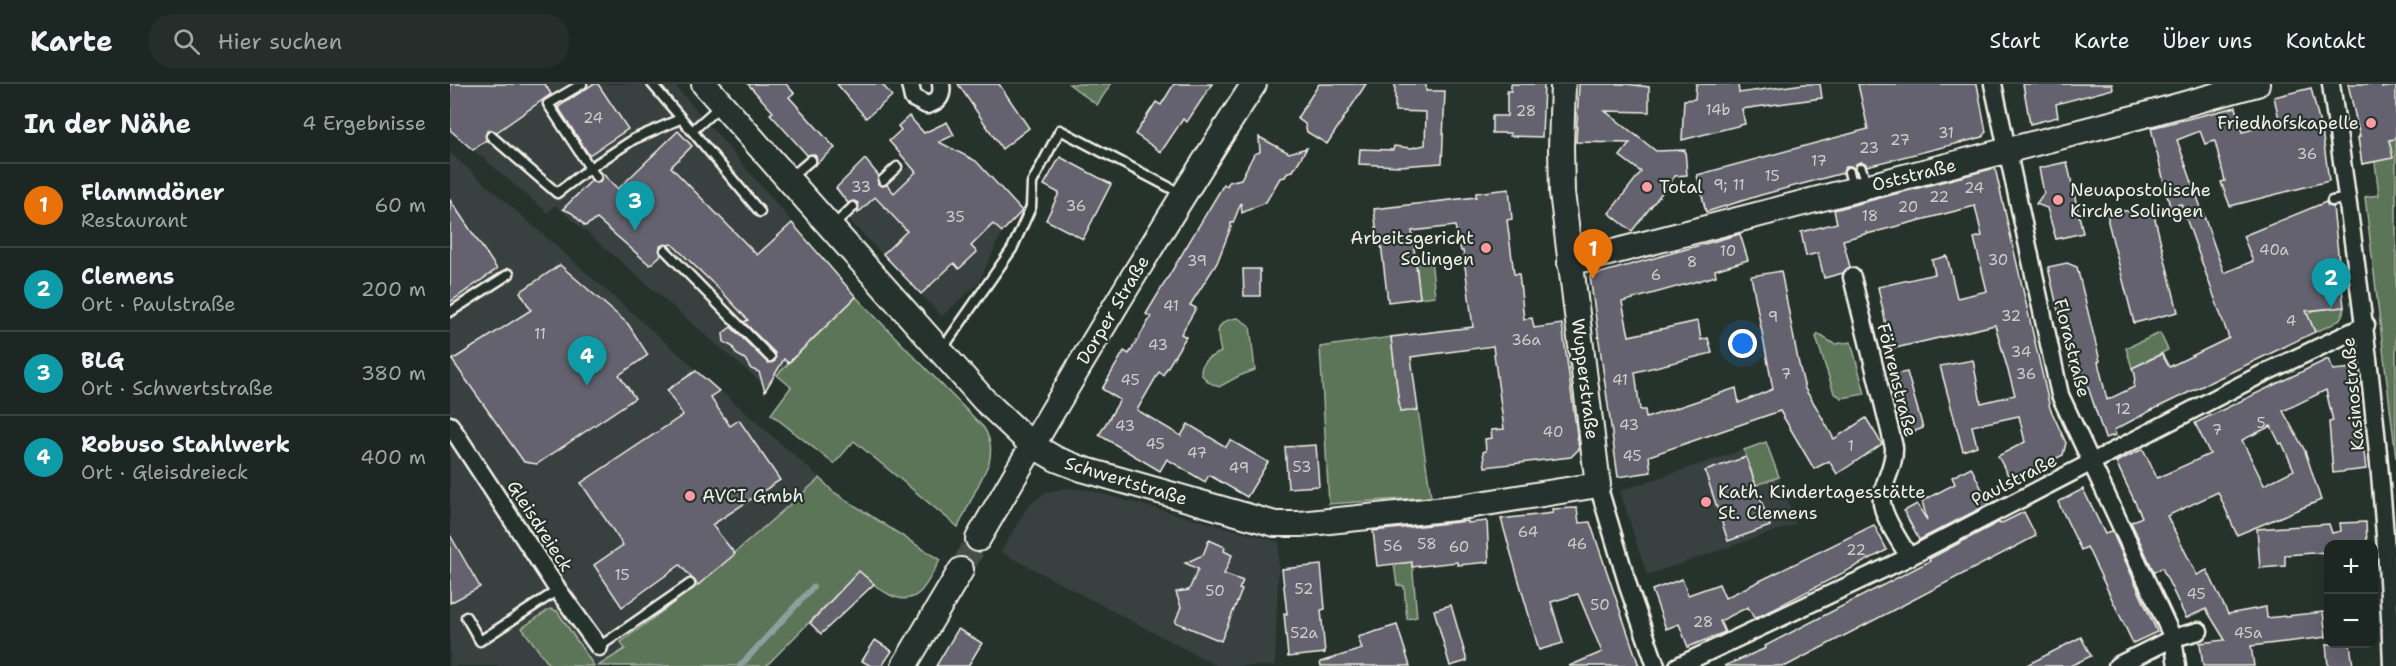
<!DOCTYPE html>
<html lang="de">
<meta charset="utf-8">
<style>
:root{--surface:#1c2622;--page:#252e2a;--text:#f1f3f6;--muted:#a0a5a5;--line:#3a4340;--accent:#0b8043}
body{margin:0;font-family:"Shantell Sans",sans-serif;background:var(--page);color:var(--text)}
.controls{position:absolute;right:18px;bottom:18px;display:grid;overflow:hidden;border-radius:12px;box-shadow:0 6px 24px #0002}
.controls button{width:54px;height:54px;display:grid;place-items:center;padding:0;border:0;border-bottom:2px solid var(--line);background:var(--surface);color:var(--text);font:30px sans-serif}
.you{position:absolute;left:1293px;top:260px;width:21px;height:21px;margin:-15px;border:4px solid #fff;border-radius:50%;background:#1a73e8;box-shadow:0 0 0 9px #1a73e833}
.badge{display:grid;place-items:center;width:39px;height:39px;border-radius:50%;background:var(--accent);color:#fff;font-size:20px;font-weight:700}
.pin{position:absolute;translate:-50% -50px;filter:drop-shadow(0 2px 3px #0008)}
.pin::after{content:'';position:absolute;top:32px;width:21px;height:18px;background:inherit;clip-path:polygon(0 0,100% 0,50% 100%)}
.list{margin:0;padding:0;list-style:none}
h2{display:flex;justify-content:space-between;align-items:center;height:78px;margin:0;padding:0 24px;font-size:26px}
h2 small{font-size:20px;font-weight:400;color:var(--muted)}
.list li{display:grid;grid-template-columns:39px 1fr auto;gap:18px;align-items:center;box-sizing:border-box;height:84px;padding:0 24px;border-top:2px solid var(--line)}
.list b{display:block;font-size:22px;white-space:nowrap}
.list p{margin:0;font-size:20px;white-space:nowrap;color:var(--muted)}
.list em{font-size:20px;font-style:normal;color:var(--muted)}
.icon{flex:none;width:33px;height:33px;fill:none;stroke:currentColor;stroke-width:2;stroke-linecap:round;stroke-linejoin:round}
.map{position:relative;flex:none;width:1946px;height:582px;overflow:hidden}
header{display:flex;align-items:center;gap:36px;box-sizing:border-box;height:84px;padding:0 30px;background:var(--surface);border-bottom:2px solid var(--line)}
header strong{font-size:28px}
nav{display:flex;gap:33px;margin-inline-start:auto;font-size:21px}
.search{width:420px;height:54px;background:var(--page);display:flex;align-items:center;gap:15px;box-sizing:border-box;padding:0 21px;border-radius:24px;color:var(--muted);font-size:22px}
main{display:flex}
aside{flex:1;background:var(--surface)}
.map>svg:first-child{display:block}
</style>
<header>
<strong>Karte</strong>
<div class="search"><svg class="icon" aria-label="search" viewBox="0 0 24 24"><circle cx="10" cy="10" r="6"/><path d="M15 15l6 6"/></svg>Hier suchen</div>
<nav><a>Start</a><a>Karte</a><a>Über uns</a><a>Kontakt</a></nav>
</header>
<main>
<aside>
<h2>In der Nähe<small>4 Ergebnisse</small></h2>
<ul class="list">
<li><span class="badge" style="background:#e8710a">1</span><div><b>Flammdöner</b><p>Restaurant</p></div><em>60 m</em></li>
<li><span class="badge" style="background:#0f9aa8">2</span><div><b>Clemens</b><p>Ort · Paulstraße</p></div><em>200 m</em></li>
<li><span class="badge" style="background:#0f9aa8">3</span><div><b>BLG</b><p>Ort · Schwertstraße</p></div><em>380 m</em></li>
<li><span class="badge" style="background:#0f9aa8">4</span><div><b>Robuso Stahlwerk</b><p>Ort · Gleisdreieck</p></div><em>400 m</em></li>
</ul>
</aside>
<div class="map">
<svg width="1946" height="582" viewBox="0 0 1946 582">
<rect width="100%" height="100%" fill="#26332d"/>
<filter id="ink" filterUnits="userSpaceOnUse"><feTurbulence type="fractalNoise" baseFrequency=".0167" numOctaves="2"/><feDisplacementMap in="SourceGraphic" scale="12" xChannelSelector="R" yChannelSelector="G"/><feConvolveMatrix kernelMatrix="1 2 1 2 8 2 1 2 1" color-interpolation-filters="sRGB"/></filter>
<g filter="url(#ink)">
<g fill="#394140">
<path d="M0,0H224L406,213L315,302L105,121L98,129L0,46Z"/>
<path d="M508,68L526,77L572,127L552,148L528,200L492,232L399,136L472,69Z"/>
<path d="M0,69L370,394L248,501L172,558L176,564L148,582H144L107,528L100,525L72,544L100,582H0Z"/>
<path d="M1316,358L1346,440L1197,491L1170,407Z"/>
<path d="M615,404L638,406L829,458L825,582H767L551,468L578,422L595,409Z"/>
</g>
<g fill="#5c7458" stroke="#a8b2a0" stroke-width="1.5">
<path d="M619,0H661L647,21Z"/>
<path d="M1946,17V374L1915,113L1929,111L1925,78L1912,80L1908,53L1910,52L1905,33Z"/>
<path d="M981,175L985,212L970,214L966,177Z"/>
<path d="M406,213L534,344C541,356 542,365 539,379L508,443L404,357L384,380L321,330L341,303L327,291Z"/>
<path d="M1894,223C1894,239 1878,242 1865,248L1857,230L1865,226Z"/>
<path d="M788,234L800,242L805,286L789,292L769,303L758,298L751,290C751,275 759,274 771,268C767,250 763,237 788,234Z"/>
<path d="M1710,249L1718,266L1682,284L1676,264Z"/>
<path d="M1368,250L1384,260L1401,258L1415,310L1392,314L1384,309L1366,253Z"/>
<path d="M941,253L950,328L968,326L981,413L879,420L870,263Z"/>
<path d="M1316,358L1329,393L1306,401L1294,366Z"/>
<path d="M370,394L382,407L490,476C484,486 478,500 470,508C451,527 424,501 409,488L316,582H148L175,565L171,558L248,501Z"/>
<path d="M962,478L967,533L957,535L954,502L947,501L944,480Z"/>
<path d="M100,525L107,527L144,582H100L72,544Z"/>
</g>
<g fill="none" stroke-linecap="round" stroke-linejoin="round">
<path stroke="#8ca09e" stroke-width="6" d="M290,582L363,503"/>
</g>
<g fill="#64626e" stroke="#f4f1e8" stroke-width="1.5" fill-rule="evenodd">
<path d="M0,0H95L101,10L47,48L42,46L37,47L36,56L23,66L0,46Z"/>
<path d="M143,0H148L178,45L139,71L108,23Z"/>
<path d="M298,0H336L344,9L339,13L385,64L365,81L366,72L363,70L357,71L320,30L323,28Z"/>
<path d="M387,0H432L442,12L416,34Z"/>
<path d="M508,0H549L579,44L552,65Z"/>
<path d="M724,0H762L737,38L733,35L711,68L685,50L706,18L711,21Z"/>
<path d="M869,0H916L877,60L857,48L855,40L847,34Z"/>
<path d="M945,0H976V7H995L992,79L950,82L909,80L910,65L943,66L944,62L961,64L975,61L976,28L945,27Z"/>
<path d="M1061,0H1094L1092,53L1060,52V49H1042V32H1057V7H1061Z"/>
<path d="M1129,0H1176L1199,3V28L1155,27L1206,67L1235,66L1237,91L1225,92L1182,147L1159,129L1191,88L1170,72L1180,59L1126,58Z"/>
<path d="M1246,0H1288L1289,9L1354,0H1370L1372,14L1292,25L1295,40L1232,56L1234,16L1245,15Z"/>
<path d="M1408,0H1527L1536,48L1533,53L1417,82L1415,79L1410,78L1406,80L1405,85L1401,82H1397L1393,89L1311,111L1256,128L1247,91L1418,45Z"/>
<path d="M1573,0H1662L1663,5L1606,20L1608,33L1580,40Z"/>
<path d="M1898,0H1932V4L1946,2V55L1939,56L1943,74L1912,80L1908,53H1910Z"/>
<path d="M1861,4L1873,53L1879,97L1780,122L1771,98L1775,97L1765,57L1755,60L1750,47L1727,56L1774,189L1803,177L1793,152L1876,118L1878,122L1883,123L1894,223L1856,227L1865,248L1702,326L1664,346L1666,351L1655,354L1631,282L1621,284L1598,183L1617,179L1627,183L1650,277L1648,278L1657,316L1684,303L1685,290L1682,284L1712,270L1719,283L1779,254L1731,120L1720,123L1701,44L1786,23L1792,48L1830,39L1824,13Z"/>
<path d="M459,32L474,49L497,38L504,51L489,58L526,77L572,127L552,148L543,140L521,162L527,168L509,185L504,179L471,210L433,170L457,147L425,113L408,129V119L404,117L398,119L386,104L415,75L429,92L428,100L432,102L437,101L444,109L466,88L439,57L451,46L448,42Z"/>
<path d="M228,47L242,62L221,83L307,171L342,139L406,213L338,279L334,275L315,307L309,288L301,285L295,275L286,270L283,263L274,258L273,249L281,243L318,279L325,277V269L294,238L298,236L273,209L222,160L210,162L211,171L200,181L147,135L135,142L122,129L113,125L141,97L146,99L150,98L152,93L151,88L168,105Z"/>
<path d="M809,53L839,69L857,64L843,87L838,88L835,93L830,94L816,118L792,129L791,119L783,139H781V143L767,179L740,221L746,224L731,250L736,253L713,291L709,288L687,326L731,352L738,340L776,363L780,356L818,378L797,413L759,391L755,398L717,375L710,387L649,351L670,316L652,305L674,267L679,270L701,233L696,230L774,100L777,102L779,98L791,95L804,70L810,68Z"/>
<path d="M610,73L661,100L633,155L596,136L609,109L594,101Z"/>
<path d="M1617,78L1633,149L1606,155L1597,124L1586,120L1594,109L1589,84Z"/>
<path d="M1545,84L1600,324L1616,359L1613,371L1561,397L1548,372L1575,358L1569,332L1522,342L1527,362L1513,367L1490,282L1523,276L1531,319L1565,311L1545,241L1441,265L1428,203L1485,190L1482,176L1497,172L1507,214L1537,207L1524,154L1532,152L1525,122L1417,150V148L1415,150L1393,156L1400,183L1393,189L1374,194L1368,169L1356,172L1351,148L1387,139L1384,126Z"/>
<path d="M1059,105L1062,135L1057,136L1064,190H1069L1074,235L1082,234L1084,244L1112,240L1129,365L1121,373L1035,383L1033,368L1036,367L1035,355L1042,354L1041,346L1054,345L1043,262L961,273L968,326L950,328L941,253L1023,243L1013,167H1011L1005,142L962,147L970,214L938,218L930,151H927L924,125L1026,113V109Z"/>
<path d="M0,116L47,185L0,218Z"/>
<path d="M1658,125L1695,129L1703,127L1728,228L1684,239L1658,138Z"/>
<path d="M1290,150L1298,176L1265,186L1266,192L1172,218L1179,252L1248,237L1251,256L1258,254L1262,269L1185,288L1190,326H1195L1196,334L1286,304L1289,319L1323,305L1301,192L1331,187L1348,276L1355,305L1365,321L1384,355L1416,334L1432,360L1387,390L1379,377L1364,385L1330,327L1199,372L1201,388L1168,393L1140,192Z"/>
<path d="M110,181L178,240L198,271L169,291L185,314L87,380L74,378L2,276L81,226L70,208Z"/>
<path d="M793,185H810V212H794Z"/>
<path d="M1878,275L1883,286L1904,284L1916,385L1883,389L1879,338L1883,337L1876,306L1833,327L1855,367L1871,416L1787,451L1768,408L1717,432L1747,491L1757,486L1778,530L1816,523L1817,534L1873,528L1876,553L1801,562L1804,582H1753L1750,559L1775,556L1756,525L1736,534L1712,484L1704,488L1681,438L1692,433L1666,378L1693,365L1707,394L1760,370L1745,339ZM1821,342L1830,360L1832,359L1844,386L1814,401L1792,356Z"/>
<path d="M246,287L269,307L260,313L280,342L289,336L330,396L262,441L285,470L248,501L230,481L172,523L144,481L173,461L131,399L233,331L217,306Z"/>
<path d="M1457,288L1473,344L1455,351L1440,291Z"/>
<path d="M866,361L869,402L838,404L835,363Z"/>
<path d="M1296,373L1320,442L1278,457L1255,387Z"/>
<path d="M1521,383L1539,420L1469,456L1454,427L1467,420L1477,436L1472,417L1505,400L1502,393Z"/>
<path d="M1633,405L1655,450L1662,447L1707,548L1683,559L1637,463L1631,466L1608,418Z"/>
<path d="M1127,424L1129,439L1140,438L1189,582H1119L1152,568L1128,510L1101,518L1113,559L1089,566L1051,435L1103,429L1102,425Z"/>
<path d="M1574,428L1586,452L1336,582H1274L1316,564L1315,562L1480,477L1479,475L1549,438L1550,440Z"/>
<path d="M1018,437V439L1037,437L1039,478L1008,481L1007,478L962,483V478L927,482L923,447Z"/>
<path d="M1916,438L1917,460H1878V468L1835,471V482L1810,484L1807,445L1879,440L1882,449L1891,447L1890,439Z"/>
<path d="M1424,441L1437,466L1308,533L1304,534L1298,523L1270,537L1275,548L1238,563L1229,540L1216,545L1202,506L1232,495L1238,511L1269,500L1275,514Z"/>
<path d="M0,451L30,503L0,519Z"/>
<path d="M759,456L775,463L774,467L782,471L774,490L793,497L789,505L792,506L771,557L725,538L731,523L726,508L739,506L748,485L735,479L753,471Z"/>
<path d="M871,481L875,525L871,526L875,569L838,573L834,529L837,530L832,485Z"/>
<path d="M409,487L424,500L371,550L360,539Z"/>
<path d="M1001,521L1017,577L1000,582L984,526Z"/>
<path d="M947,541L960,582H871L870,578L912,565L908,553Z"/>
<path d="M508,545L532,559L518,582H486Z"/>
<path d="M1631,553L1641,572L1620,582H1575Z"/>
<path d="M425,556L442,567L432,582H421L412,577Z"/>
<path d="M1876,560H1900L1903,582H1878Z"/>
</g>
<g fill="none" stroke-linecap="round" stroke-linejoin="round">
<path stroke="#455049" stroke-width="24" stroke-dasharray="24 12" stroke-linecap="butt" d="M511,486L528,455"/>
<defs>
<g id="lane">
<path d="M132,0L98,20L140,84L184,55L230,35"/>
<path d="M202,0L242,47"/>
<path d="M270,22L242,47L310,128"/>
<path d="M41,52L107,109L140,84L146,93"/>
<path d="M1411,84L1416,99"/>
<path d="M1399,88L1403,103"/>
<path d="M341,93L361,76"/>
<path d="M433,96L447,83"/>
<path d="M1882,117L1898,114"/>
<path d="M382,143L403,123"/>
<path d="M215,166L320,273"/>
<path d="M0,228L59,190"/>
<path d="M493,264L562,165L581,123L582,99L610,46L732,110"/>
<path d="M16,533L30,557L108,506"/>
<path d="M149,563L240,500"/>
</g>
<g id="street">
<path d="M460,0L463,14L477,21C488,18 493,12 491,0"/>
<path d="M1543,0L1610,311L1723,554L1727,582"/>
<path d="M1881,0C1909,194 1936,386 1942,582"/>
<path d="M1402,193L1444,363C1445,382 1434,395 1432,413C1429,428 1451,459 1459,473"/>
<path d="M0,341L108,506L149,563"/>
<path d="M1148,401L1180,508L1206,582"/>
<path d="M1228,582L1459,473L1810,291L1916,241"/>
<path d="M1667,582L1723,554L1749,547"/>
</g>
<g id="secondary">
<path d="M254,0L534,316L582,361L606,375L632,385L825,440H850L1005,424L1148,401L1112,108L1111,64L1113,0"/>
<path d="M1120,179L1691,32L1807,0"/>
<path d="M528,455C617,301 707,149 804,0"/>
<path d="M454,582L511,486"/>
</g>
</defs>
<use href="#lane" stroke="#f4f1e8" stroke-width="13"/>
<use href="#street" stroke="#f4f1e8" stroke-width="21"/>
<use href="#secondary" stroke="#f4f1e8" stroke-width="28"/>
<use href="#lane" stroke="#26332d" stroke-width="8"/>
<use href="#street" stroke="#26332d" stroke-width="16"/>
<use href="#secondary" stroke="#26332d" stroke-width="24"/>
</g>
</g>
<g fill="#ff9aa2" stroke="#26332d" stroke-width="2">
<circle cx="1921" cy="39" r="6"/>
<circle cx="1197" cy="103" r="6"/>
<circle cx="1608" cy="116" r="6"/>
<circle cx="1036" cy="164" r="6"/>
<circle cx="240" cy="412" r="6"/>
<circle cx="1256" cy="418" r="6"/>
</g>
<g text-anchor="middle" stroke-width="4.5" stroke-linejoin="round" paint-order="stroke">
<g font-size="15" fill="#d0cdca">
<text x="1268" y="31">14b</text>
<text x="1076" y="32">28</text>
<text x="143" y="39">24</text>
<text x="1496" y="54">31</text>
<text x="1450" y="61">27</text>
<text x="1419" y="69">23</text>
<text x="1857" y="75">36</text>
<text x="1369" y="82">17</text>
<text x="1322" y="97">15</text>
<text x="1279" y="106">9; 11</text>
<text x="411" y="108">33</text>
<text x="1524" y="109">24</text>
<text x="1489" y="118">22</text>
<text x="626" y="127">36</text>
<text x="1458" y="128">20</text>
<text x="1420" y="137">18</text>
<text x="505" y="138">35</text>
<text x="1824" y="171">40a</text>
<text x="1278" y="172">10</text>
<text x="1548" y="181">30</text>
<text x="747" y="182">39</text>
<text x="1242" y="183">8</text>
<text x="1206" y="196">6</text>
<text x="721" y="227">41</text>
<text x="1561" y="237">32</text>
<text x="1323" y="238">9</text>
<text x="1841" y="242">4</text>
<text x="90" y="255">11</text>
<text x="1076" y="261">36a</text>
<text x="708" y="266">43</text>
<text x="1571" y="273">34</text>
<text x="1336" y="295">7</text>
<text x="1576" y="295">36</text>
<text x="680" y="301">45</text>
<text x="1170" y="301">41</text>
<text x="1673" y="330">12</text>
<text x="1811" y="344">5</text>
<text x="1179" y="346">43</text>
<text x="675" y="347">43</text>
<text x="1767" y="351">7</text>
<text x="1103" y="353">40</text>
<text x="705" y="365">45</text>
<text x="1401" y="367">1</text>
<text x="747" y="374">47</text>
<text x="1182" y="377">45</text>
<text x="852" y="388">53</text>
<text x="789" y="389">49</text>
<text x="1078" y="453">64</text>
<text x="977" y="465">58</text>
<text x="1127" y="465">46</text>
<text x="943" y="467">56</text>
<text x="1009" y="468">60</text>
<text x="1406" y="471">22</text>
<text x="172" y="496">15</text>
<text x="854" y="510">52</text>
<text x="765" y="512">50</text>
<text x="1746" y="515">45</text>
<text x="1150" y="526">50</text>
<text x="1253" y="543">28</text>
<text x="854" y="554">52a</text>
<text x="1798" y="554">45a</text>
</g>
<g font-size="18" fill="#f4f1e8" stroke="#26332d" text-anchor="start">
<text x="1909" y="45" text-anchor="end">Friedhofskapelle</text>
<text x="1209" y="109">Total</text>
<text x="1620" y="112">Neuapostolische<tspan x="1620" dy="21">Kirche Solingen</tspan></text>
<text x="1024" y="160" text-anchor="end">Arbeitsgericht<tspan x="1024" dy="21">Solingen</tspan></text>
<text x="1268" y="414">Kath. Kindertagesstätte<tspan x="1268" dy="21">St. Clemens</tspan></text>
<text x="252" y="418">AVCI Gmbh</text>
</g>
<g font-size="18" fill="#f4f1e8" stroke="#26332d">
<text transform="translate(1464 91) rotate(-14)" y="6">Oststraße</text>
<text transform="translate(663 226) rotate(-59)" y="6">Dorper Straße</text>
<text transform="translate(1622 264) rotate(76)" y="6">Florastraße</text>
<text transform="translate(1135 295) rotate(83)" y="6">Wupperstraße</text>
<text transform="translate(1447 296) rotate(76)" y="6">Föhrenstraße</text>
<text transform="translate(1903 310) rotate(-95)" y="6">Kasinostraße</text>
<text transform="translate(1564 396) rotate(-27)" y="6">Paulstraße</text>
<text transform="translate(676 397) rotate(17)" y="6">Schwertstraße</text>
<text transform="translate(90 442) rotate(57)" y="6">Gleisdreieck</text>
</g>
</g>
</svg>
<div class="controls">
<button>+</button>
<button>−</button>
</div>
<div class="you"></div>
<div class="pin badge" style="left:1143px;top:195px;background:#e8710a">1</div>
<div class="pin badge" style="left:1881px;top:224px;background:#0f9aa8">2</div>
<div class="pin badge" style="left:185px;top:147px;background:#0f9aa8">3</div>
<div class="pin badge" style="left:137px;top:302px;background:#0f9aa8">4</div>
</div>
</main>
